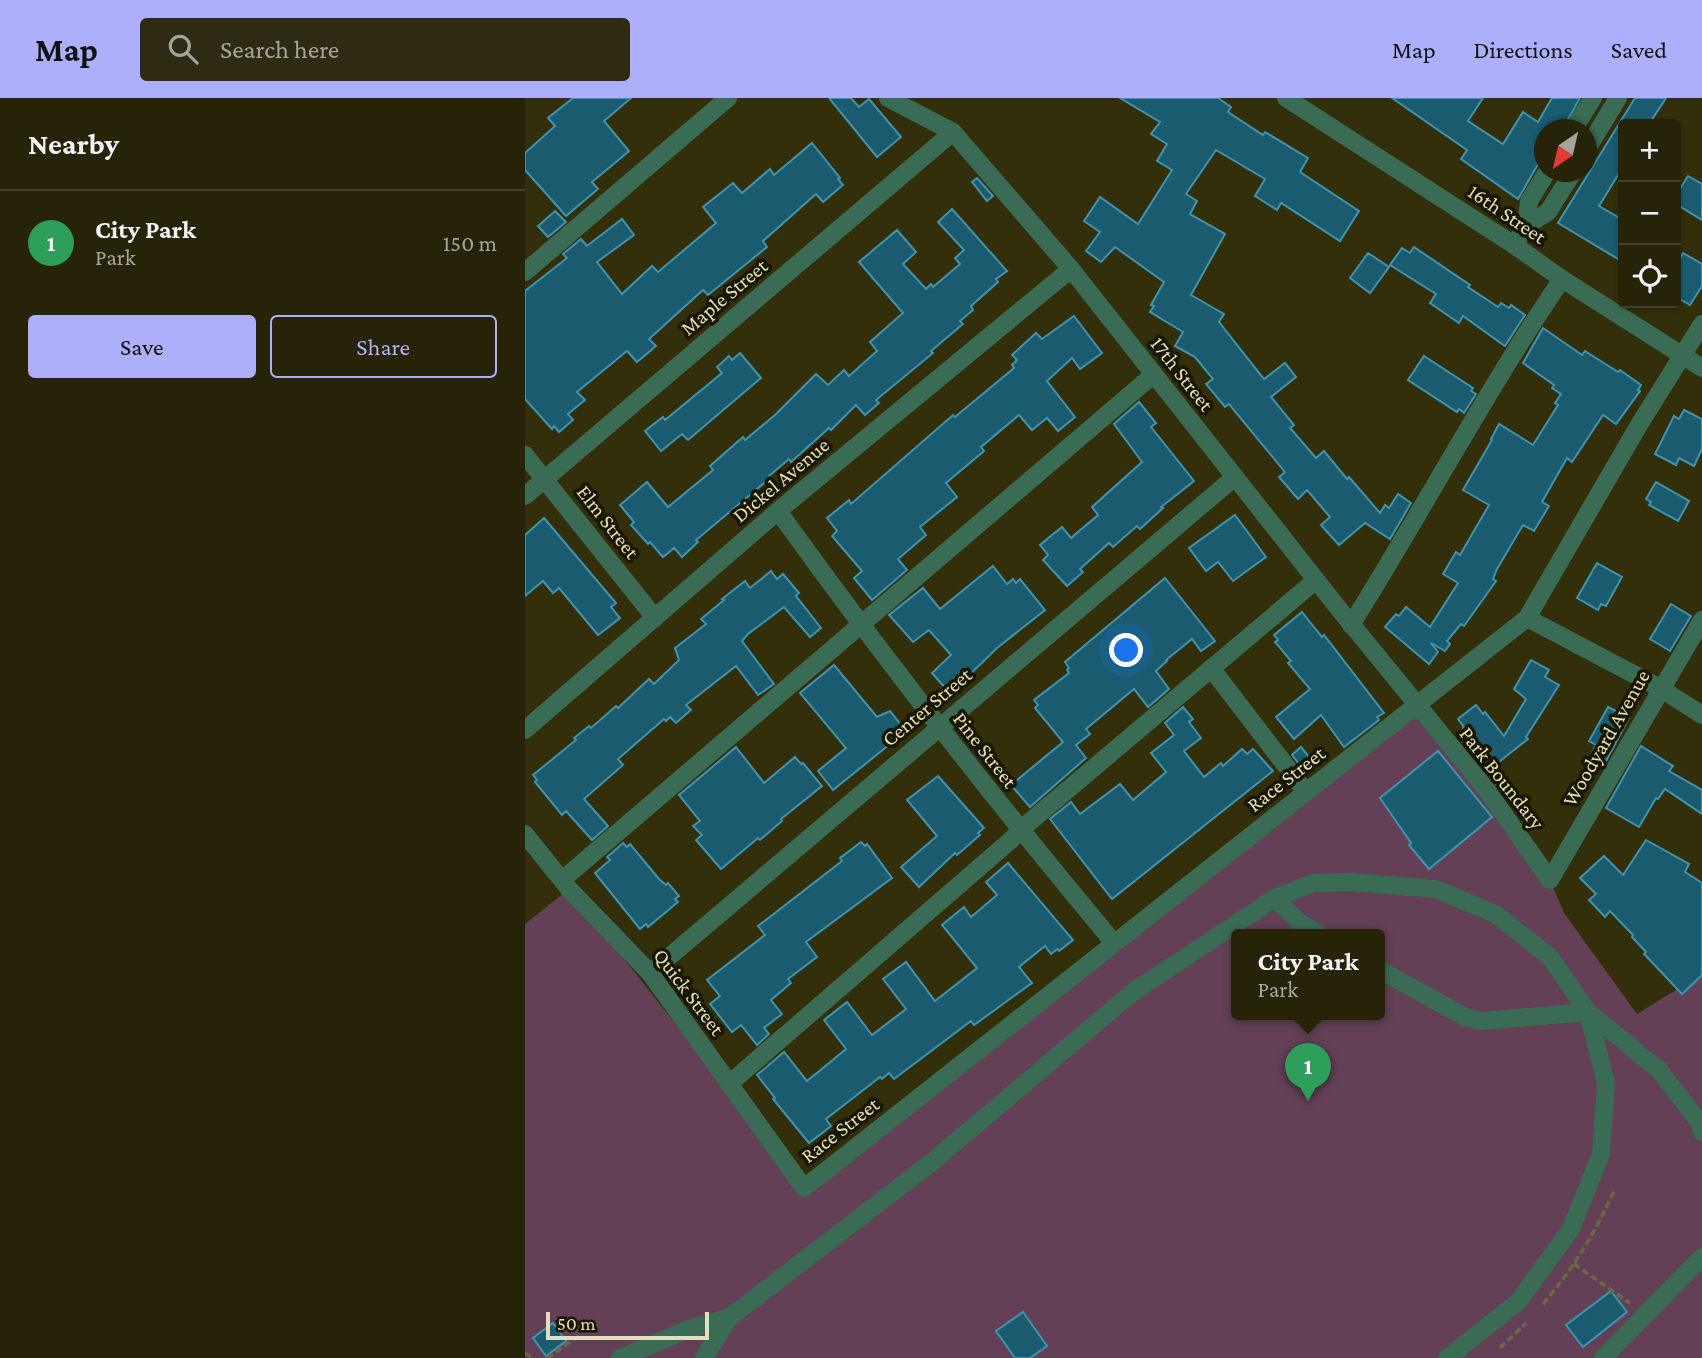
<!DOCTYPE html>
<meta charset="utf-8">
<style>
:root{--surface:#262308;--page:#2e2b12;--text:#f1f3f6;--muted:#a4a49c;--line:#424029;--accent:#adaffb}
body{margin:0;font-family:"Crimson Pro",serif;background:var(--page);color:var(--text)}
.controls{position:absolute;right:21px;top:21px;display:grid;overflow:hidden;border-radius:7px;box-shadow:0 2px 5px #0004}
.controls button{width:63px;height:63px;display:grid;place-items:center;padding:0;border:0;border-bottom:2px solid var(--line);background:var(--surface);color:var(--text);font:35px sans-serif}
.compass{position:absolute;left:1009px;top:21px;width:63px;height:63px;border-radius:50%;background:var(--surface);box-shadow:0 2px 5px #0004;rotate:214deg}
.scale{position:absolute;left:21px;bottom:18px;width:163px;box-sizing:border-box;padding-left:7px;border:4px solid #e2dfbe;border-top:0;font-size:19px;line-height:24px;white-space:nowrap;color:#e2dfbe;-webkit-text-stroke:5px #1a1700;paint-order:stroke}
.you{position:absolute;left:602px;top:553px;width:24px;height:24px;margin:-18px;border:5px solid #fff;border-radius:50%;background:#1a73e8;box-shadow:0 0 0 10px #1a73e833}
.badge{display:grid;place-items:center;width:46px;height:46px;border-radius:50%;background:var(--accent);color:#fff;font-size:23px;font-weight:700}
.pin{position:absolute;translate:-50% -58px;filter:drop-shadow(0 2px 4px #0008)}
.pin::after{content:'';position:absolute;top:37px;width:24px;height:21px;background:inherit;clip-path:polygon(0 0,100% 0,50% 100%)}
.popup{position:absolute;left:706px;top:831px;width:154px;height:91px;box-sizing:border-box;display:grid;place-content:center;border-radius:7px;background:var(--surface);filter:drop-shadow(0 2px 5px #0005);font-size:23px;white-space:nowrap;color:var(--muted)}
.popup b{font-size:26px;color:var(--text)}
.popup::after{content:'';position:absolute;left:50%;top:100%;margin-left:-14px;border:14px solid transparent;border-top-color:var(--surface)}
.list{margin:0;padding:0;list-style:none}
h2{display:flex;justify-content:space-between;align-items:center;height:91px;margin:0;padding:0 28px;font-size:30px}
h2 small{font-size:23px;font-weight:400;color:var(--muted)}
.list li{display:grid;grid-template-columns:46px 1fr auto;gap:21px;align-items:center;box-sizing:border-box;height:105px;padding:0 28px;border-top:2px solid var(--line)}
.list b{display:block;font-size:26px;white-space:nowrap}
.list p{margin:0;font-size:23px;white-space:nowrap;color:var(--muted)}
.list em{font-size:23px;font-style:normal;color:var(--muted)}
.actions{display:flex;gap:14px;padding:21px 28px}
.actions a{flex:1;padding:16px 0;border:2px solid var(--accent);border-radius:7px;text-align:center;font-size:24px;color:var(--accent)}
.actions .main{background:var(--accent);color:#111}
.icon{flex:none;width:38px;height:38px;fill:none;stroke:currentColor;stroke-width:2;stroke-linecap:round;stroke-linejoin:round}
.map{position:relative;flex:none;width:1177px;height:1260px;overflow:hidden}
header{display:flex;align-items:center;gap:42px;box-sizing:border-box;height:98px;padding:0 35px;background:var(--accent);color:#111}
header strong{font-size:33px}
nav{display:flex;gap:38px;margin-inline-start:auto;font-size:24px}
.search{width:490px;height:63px;background:var(--page);display:flex;align-items:center;gap:18px;box-sizing:border-box;padding:0 24px;border-radius:7px;color:var(--muted);font-size:26px}
main{display:flex}
aside{flex:1;background:var(--surface)}
.map>svg:first-child{display:block}
</style>
<header>
<strong>Map</strong>
<div class="search"><svg class="icon" aria-label="search" viewBox="0 0 24 24"><circle cx="10" cy="10" r="6"/><path d="M15 15l6 6"/></svg>Search here</div>
<nav><a>Map</a><a>Directions</a><a>Saved</a></nav>
</header>
<main>
<aside>
<h2>Nearby<small></small></h2>
<ul class="list">
<li><span class="badge" style="background:#2e9e5b">1</span><div><b>City Park</b><p>Park</p></div><em>150 m</em></li>
</ul>
<div class="actions"><a class="main">Save</a><a>Share</a></div>
</aside>
<div class="map">
<svg width="1177" height="1260" viewBox="0 0 1177 1260">
<rect width="100%" height="100%" fill="#332f0b"/>
<path fill="#634055" fill-rule="evenodd" d="M891,607L1025,782L1039,815L1112,916L1170,880L1177,871V1260H0V826L44,791L279,1089ZM711,837H855V917H711Z"/>
<g fill="#1b5b6f" stroke="#4193ad" stroke-width="2">
<path d="M48,0H106L79,23L104,53L67,84L73,91L41,118L0,72V55L30,28L23,20Z"/>
<path d="M304,0H326L334,9L344,1L376,39L352,59Z"/>
<path d="M595,0H693L706,9L703,14L738,37L740,34L783,60L775,74L834,113L815,143L756,105L752,112L730,98L740,81L691,52L661,96L672,103L665,116L700,136L666,197L699,216L694,224L739,281L760,265L771,279L746,299L769,327L765,330L791,360L799,353L822,381L824,379L855,415L860,407L864,410L873,396L886,405L865,441L840,425L814,447L796,427L805,419L782,392L773,401L754,379L760,374L704,306L700,309L681,286L688,281L670,259L650,248L658,234L625,214L629,208L626,207L639,184L590,149L576,164L561,153L575,134L559,123L575,99L613,126L647,72L632,63L642,46L626,36L635,24Z"/>
<path d="M867,0H958L943,23L978,46L998,14L1013,24L1027,0H1055L1037,32H1019V63L1012,68L993,101L936,61L942,52Z"/>
<path d="M1110,0H1141L1124,26H1098V69L1074,108L1098,122V164L1033,125Z"/>
<path d="M287,45L315,80L313,81L318,87L298,104L291,96L238,143L242,149L183,197L178,192L124,241L131,248L112,264L102,253L52,294L60,302L43,316L48,322L34,334L29,328L27,331L0,301V193L42,160L38,156L56,141L62,148L97,121L109,137L72,164L97,196L127,168L133,174L191,125L178,109L208,85L217,95L245,71L249,77Z"/>
<path d="M1163,78L1177,86V122L1151,106V97Z"/>
<path d="M452,80L468,98L462,103L447,84Z"/>
<path d="M427,111L482,173L471,181L473,184L446,208L448,212L435,223L438,226L406,253L408,255L351,302L354,305L340,317L331,307L306,332L304,330L266,364L264,361L244,378V381L171,442L173,444L157,459L149,450L138,459L125,444L123,446L106,427L109,424L95,407L122,384L143,409L188,372L185,368L218,339L220,342L250,317L291,276L303,287L319,272L324,278L352,253L345,244L378,215L334,164L372,132L391,154L378,166L401,191L406,186L408,189L435,166L430,160L439,152L413,124Z"/>
<path d="M30,113L41,124L23,139L13,128Z"/>
<path d="M889,149L945,187L943,189L973,209L976,205L984,210L986,207L1000,217L980,248L938,218L934,225L905,205L911,196L865,167L877,150L885,155Z"/>
<path d="M843,155L864,169L845,195L825,180Z"/>
<path d="M1158,155L1177,166V188L1165,207L1151,199V167Z"/>
<path d="M549,218L577,255L555,271L547,260L522,283L550,319L533,333L522,320L507,332L494,317L456,349L459,353L421,385L432,399L395,429L401,437L373,461L382,472L347,502L329,480L337,473L307,438L312,433L302,420L324,402L326,406L428,317L430,319L489,270L487,267L492,262L487,257L511,235L517,241Z"/>
<path d="M1018,230L1057,257L1060,253L1093,274L1095,272L1116,287L1113,292L1115,293L1091,326L1078,317L1047,364L1042,360L1017,404L1024,408L1009,433L998,427L972,471L968,481L971,483L939,528L936,526L922,543L925,546L920,553L906,545L913,554L904,566L860,529L871,516L874,518L881,509L905,529L933,485L918,476L931,454L935,457L964,407L938,392L967,342L966,341L974,326L1008,347L1033,307L1030,305L1036,296L1027,290L1029,287L998,265Z"/>
<path d="M215,255L236,280L163,342L157,336L136,353L120,333L138,319L140,322L197,275L192,269L204,258L207,262Z"/>
<path d="M899,258L948,290L946,293L951,296L939,315L934,311L932,314L883,282Z"/>
<path d="M614,304L631,325L626,329L669,383L636,409L638,410L615,431L612,428L588,449L584,445L555,471L558,474L542,488L518,462L523,457L515,447L537,429L546,440L573,417L567,409L617,364L589,326Z"/>
<path d="M1159,312L1177,321V351L1169,368L1154,360L1151,367L1130,356L1149,318L1154,321Z"/>
<path d="M1131,384L1164,403L1153,423L1124,407L1126,404L1121,401Z"/>
<path d="M710,417L741,459L708,483L693,464L681,473L664,450Z"/>
<path d="M19,420L91,505L86,509L95,520L73,537L34,490L28,495L18,483L0,498V437Z"/>
<path d="M1072,465L1097,479L1081,508L1076,506L1073,512L1052,500Z"/>
<path d="M468,468L482,486L488,481L491,485L495,481L520,512L472,550L430,591L428,588L423,593L407,575L426,557L404,532L388,544L364,517L398,490L415,511Z"/>
<path d="M246,473L252,481L258,476L274,495L271,498L296,530L285,539L259,509L223,536L217,543L249,586L233,597L211,568L161,607L166,612L151,625L145,619L141,623L139,621L93,661L98,667L59,701L83,728L67,742L41,713L37,717L10,684L12,682L8,677L51,642L49,640L64,628L66,630L91,608L93,610L124,581L129,586L154,562L150,550L181,526L176,521L199,502L197,501L220,483L225,490Z"/>
<path d="M640,480L690,543L676,553L667,541L641,562L642,563L631,573L644,591L623,609L609,591L561,631L565,636L551,647L561,660L505,709L486,687L538,644L510,610L513,607L509,602L544,575L542,572L544,570L540,564Z"/>
<path d="M1146,506L1166,518L1145,553L1125,541Z"/>
<path d="M777,514L797,539L799,537L859,615L852,619L854,622L819,649L796,617L769,641L751,619L785,591L763,565L766,563L750,544L753,542L749,537Z"/>
<path d="M1006,562L1024,572L1020,579L1034,587L1001,639L1003,641L970,667L981,680L972,687L960,671L964,664L938,630L939,629L933,621L951,607L958,616L960,614L979,638L1001,601L989,591Z"/>
<path d="M309,567L352,619L365,613L380,632L374,637L375,638L308,692L293,673L321,650L275,595Z"/>
<path d="M658,609L668,621L664,624L676,640L659,653L679,679L696,665L698,668L717,651L722,656L728,651L748,673L587,801L525,721L546,704L555,716L595,686L608,702L641,674L626,655L649,637L640,625Z"/>
<path d="M1083,609L1104,620L1081,663L1067,655L1071,647L1064,643Z"/>
<path d="M1116,648L1148,668L1144,673L1177,692V716L1140,691L1133,701L1131,700L1114,729L1081,710Z"/>
<path d="M211,649L239,685L270,659L276,666L278,665L297,688L256,721L257,723L235,742L233,740L196,771L171,742L177,737L168,728L175,723L154,697Z"/>
<path d="M776,649L789,665L780,674L767,657Z"/>
<path d="M913,653L967,719L904,771L884,747L886,745L855,700Z"/>
<path d="M413,678L459,730L453,735L455,737L432,757L430,755L394,789L376,769L412,738L382,702Z"/>
<path d="M1121,742L1164,766L1160,774L1177,785V877L1157,896L1119,856L1121,854L1107,839L1108,837L1085,813L1080,819L1064,802L1071,796L1055,780L1079,758L1098,777Z"/>
<path d="M336,744L340,748L342,746L367,780L281,844L292,859L263,881L266,885L246,902L257,916L239,930L244,936L232,947L216,927L207,934L185,906L195,898L182,882L240,837L233,828L317,763L315,760Z"/>
<path d="M98,745L102,749L105,746L134,781L141,787L143,785L154,798L150,801L153,804L123,829L121,826L115,831L70,775L85,762L82,759Z"/>
<path d="M483,765L548,842L534,853L532,851L526,856L520,848L494,869L507,885L449,927L446,923L369,981L364,975L357,981L355,979L301,1021L306,1028L284,1045L248,1001L250,1000L232,977L259,954L282,983L321,951L299,922L322,904L347,937L381,911L358,881L381,864L410,903L452,870L417,827L439,809L446,819L472,797L461,784Z"/>
<path d="M1086,1193L1102,1214L1058,1249L1041,1227Z"/>
<path d="M498,1214L522,1248L505,1260H490L471,1233Z"/>
<path d="M28,1225L41,1243L21,1258L8,1240Z"/>
</g>
<g fill="none" stroke-linecap="round" stroke-linejoin="round">
<g stroke="#6c6845" stroke-width="3.5" stroke-dasharray="7 3.5" stroke-linecap="butt">
<path d="M1049,1166L1105,1205"/>
<path d="M1018,1206C1048,1171 1070,1135 1089,1093"/>
<path d="M975,1250L1001,1225"/>
<path d="M0,1255L8,1260"/>
<path d="M22,1260L55,1237"/>
</g>
<g stroke="#3a6c55" stroke-width="18">
<path d="M363,0L428,34L546,171L814,511L961,691L1025,782L1177,522"/>
<path d="M761,0L989,147L1037,181L1177,270"/>
<path d="M1048,32L1068,0"/>
<path d="M1062,51L1093,0"/>
<path d="M1001,128L1004,103L1022,74"/>
<path d="M989,147L1001,128L1023,114L1048,74"/>
<path d="M0,174L203,0"/>
<path d="M0,357L130,520"/>
<path d="M0,398L428,34"/>
<path d="M253,413C360,562 472,705 589,845"/>
<path d="M1002,520L1135,590L1177,617"/>
<path d="M826,527C898,412 961,293 1037,181"/>
<path d="M686,570L781,694"/>
<path d="M0,632L253,413L546,171"/>
<path d="M0,736L44,791L125,875L279,1090L1002,520L1114,327L1177,226"/>
<path d="M37,782L628,277"/>
<path d="M750,800L774,824L795,837"/>
<path d="M855,872L940,919L956,923L1063,914L1134,972L1175,1025L1177,1034"/>
<path d="M125,875L710,379"/>
<path d="M204,986L486,742L495,732L791,482"/>
<path d="M95,1260L164,1231L204,1220L407,1064L608,894L750,800L788,785L827,784L911,791L970,816L1025,859L1063,914L1081,985L1076,1056L1046,1131L993,1204L922,1260"/>
<path d="M179,1260L204,1220"/>
<path d="M1078,1260L1177,1159"/>
</g>
</g>
<g text-anchor="middle" stroke-width="7" stroke-linejoin="round" paint-order="stroke">
<g font-size="21" fill="#e2dfbe" stroke="#1a1700">
<text transform="translate(982 116) rotate(34)" y="7">16th Street</text>
<text transform="translate(199 199) rotate(-40)" y="7">Maple Street</text>
<text transform="translate(657 276) rotate(52)" y="7">17th Street</text>
<text transform="translate(256 382) rotate(-40)" y="7">Dickel Avenue</text>
<text transform="translate(83 424) rotate(52)" y="7">Elm Street</text>
<text transform="translate(402 609) rotate(-40)" y="7">Center Street</text>
<text transform="translate(1081 640) rotate(-60)" y="7">Woodyard Avenue</text>
<text transform="translate(460 652) rotate(52)" y="7">Pine Street</text>
<text transform="translate(977 680) rotate(52)" y="7">Park Boundary</text>
<text transform="translate(761 681) rotate(-38)" y="7">Race Street</text>
<text transform="translate(164 894) rotate(53)" y="7">Quick Street</text>
<text transform="translate(315 1032) rotate(-38)" y="7">Race Street</text>
</g>
</g>
</svg>
<div class="controls">
<button>+</button>
<button>−</button>
<button><svg class="icon" aria-label="locate" viewBox="0 0 24 24"><circle cx="12" cy="12" r="6"/><path d="M12 2v4M12 18v4M2 12h4M18 12h4"/></svg></button>
</div>
<svg class="compass" viewBox="-18 -18 36 36"><path d="M0-13l5 13h-10z" fill="#e53935"/><path d="M0 13l5-13h-10z" fill="#a4a49c"/></svg>
<div class="scale">50 m</div>
<div class="you"></div>
<div class="pin badge" style="left:783px;top:1003px;background:#2e9e5b">1</div>
<div class="popup"><b>City Park</b>Park</div>
</div>
</main>
